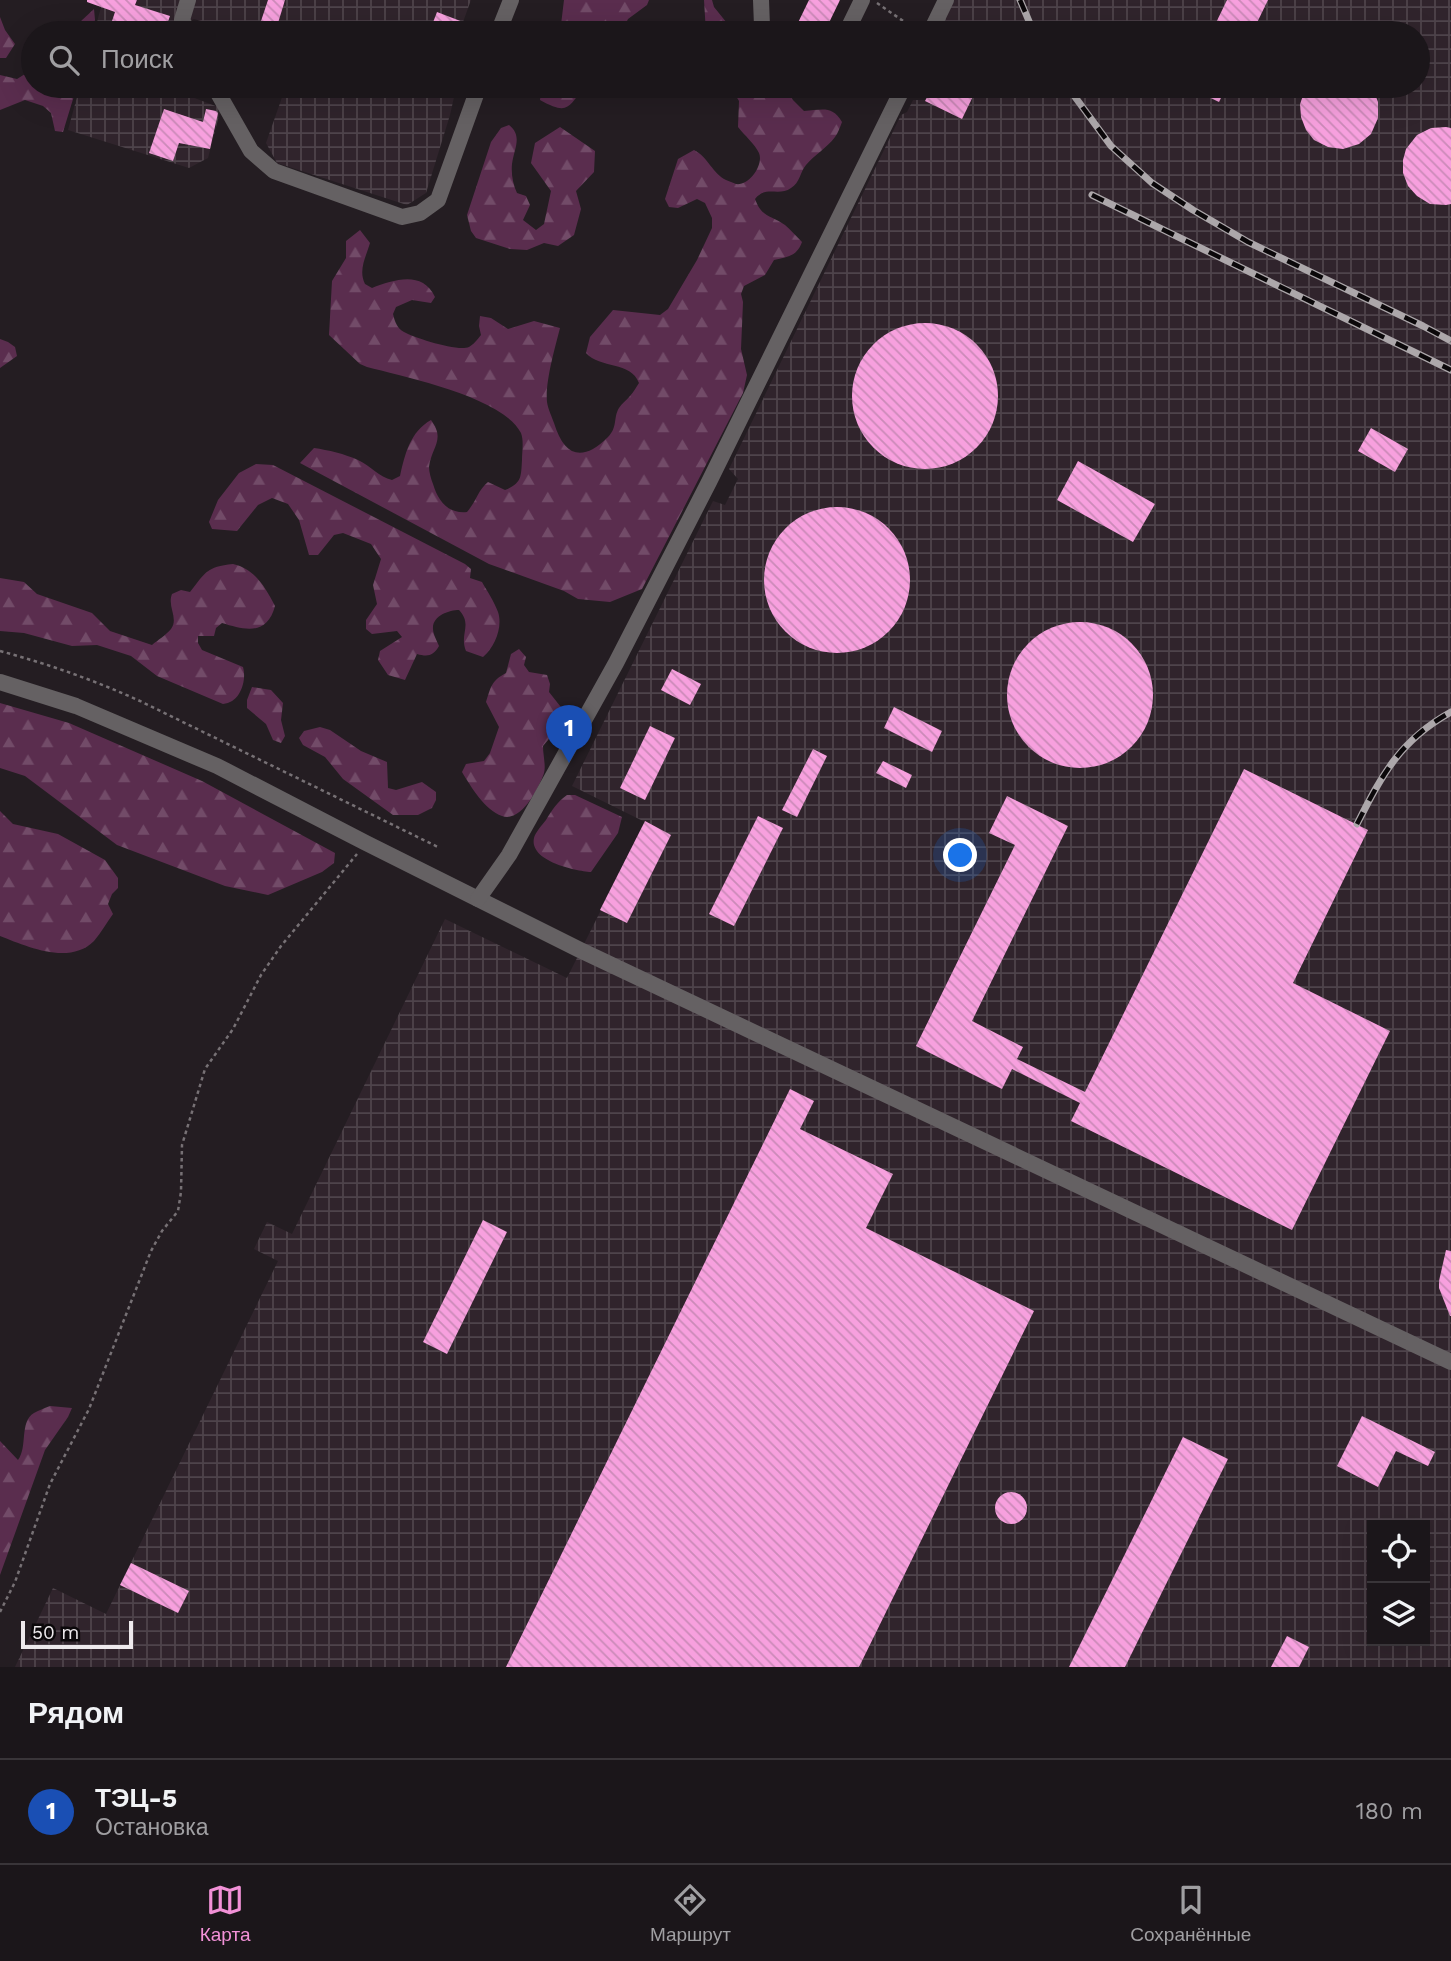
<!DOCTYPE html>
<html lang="ru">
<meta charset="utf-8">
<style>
:root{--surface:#1b161a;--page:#241f23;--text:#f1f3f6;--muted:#a09fa2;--line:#393539;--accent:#f291d7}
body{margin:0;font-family:"Work Sans",sans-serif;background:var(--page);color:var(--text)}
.controls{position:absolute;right:21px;bottom:21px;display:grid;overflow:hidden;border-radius:0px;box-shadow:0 7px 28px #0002}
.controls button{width:63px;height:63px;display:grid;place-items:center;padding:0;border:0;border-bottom:2px solid var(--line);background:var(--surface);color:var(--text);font:35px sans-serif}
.scale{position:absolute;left:21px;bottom:18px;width:112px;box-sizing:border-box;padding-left:7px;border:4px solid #ede9ec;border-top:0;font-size:19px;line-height:24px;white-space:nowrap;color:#ede9ec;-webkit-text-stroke:5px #0b080a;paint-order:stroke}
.you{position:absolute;left:961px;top:856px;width:24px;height:24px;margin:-18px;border:5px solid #fff;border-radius:50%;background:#1a73e8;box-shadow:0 0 0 10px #1a73e833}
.badge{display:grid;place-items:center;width:46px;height:46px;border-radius:50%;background:var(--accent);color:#fff;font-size:23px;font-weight:700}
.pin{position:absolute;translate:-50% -58px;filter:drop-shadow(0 2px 4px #0008)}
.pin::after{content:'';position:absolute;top:37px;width:24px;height:21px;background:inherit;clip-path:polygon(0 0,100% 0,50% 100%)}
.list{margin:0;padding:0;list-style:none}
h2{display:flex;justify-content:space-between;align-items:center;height:91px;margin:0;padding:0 28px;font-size:30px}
h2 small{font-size:23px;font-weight:400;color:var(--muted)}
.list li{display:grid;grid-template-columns:46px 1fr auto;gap:21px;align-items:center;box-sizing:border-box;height:105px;padding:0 28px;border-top:2px solid var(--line)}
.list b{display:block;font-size:26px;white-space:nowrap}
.list p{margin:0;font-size:23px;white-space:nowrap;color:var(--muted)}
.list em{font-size:23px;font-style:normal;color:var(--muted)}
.icon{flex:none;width:38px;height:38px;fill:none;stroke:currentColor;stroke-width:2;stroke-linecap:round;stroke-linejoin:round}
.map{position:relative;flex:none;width:1451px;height:1667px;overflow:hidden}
.search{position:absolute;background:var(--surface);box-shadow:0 7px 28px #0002;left:21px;right:21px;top:21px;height:77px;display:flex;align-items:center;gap:18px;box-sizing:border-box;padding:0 24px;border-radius:38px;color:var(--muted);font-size:26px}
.sheet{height:196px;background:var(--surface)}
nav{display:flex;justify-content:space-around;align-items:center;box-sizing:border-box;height:98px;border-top:2px solid var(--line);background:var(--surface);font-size:19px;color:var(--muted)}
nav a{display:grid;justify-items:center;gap:4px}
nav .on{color:var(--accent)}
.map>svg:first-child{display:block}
</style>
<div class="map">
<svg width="1451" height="1667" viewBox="0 0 1451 1667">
<defs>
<pattern id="industrial-grid" width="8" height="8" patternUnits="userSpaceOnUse" patternTransform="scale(1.75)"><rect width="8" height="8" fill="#30242c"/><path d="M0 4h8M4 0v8" fill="none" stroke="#4e444b"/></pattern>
<pattern id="forest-firs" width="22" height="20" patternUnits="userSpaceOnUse" patternTransform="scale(1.75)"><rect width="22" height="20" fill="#5a2d4e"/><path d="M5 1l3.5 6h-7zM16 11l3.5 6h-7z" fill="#724b68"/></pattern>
<pattern id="building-back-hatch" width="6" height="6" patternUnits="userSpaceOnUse" patternTransform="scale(1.75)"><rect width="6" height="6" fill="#f7a0de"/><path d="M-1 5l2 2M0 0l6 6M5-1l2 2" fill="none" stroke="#cb8ab8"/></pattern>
</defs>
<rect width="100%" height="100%" fill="#241d22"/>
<g fill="url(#industrial-grid)" fill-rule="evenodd">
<path d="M103,0H471L459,33H244L194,19L172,27L174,33H94Z"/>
<path d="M954,0H1451V1667H15L53,1588L106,1614L278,1261L254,1249L267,1222L292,1234L445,919L567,978L645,822L572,786L713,501L725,505L738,479L729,469L901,115L907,112L913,100H925L933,86H1418V33H945L943,23ZM1372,1525H1425V1641H1372Z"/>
<path d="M80,86H192L189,96L221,108L208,158L189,168L68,130Z"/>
<path d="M286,86H443L456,88L450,115L426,193L407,205L277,163L266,143Z"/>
</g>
<g fill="url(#forest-firs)">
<path d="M564,0H649L647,5L628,19L621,33H560Z"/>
<path d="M704,0H712L714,7L735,33H706Z"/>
<path d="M94,9L95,20L91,33H73L80,22Z"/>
<path d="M0,17L5,30L15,44L6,58H0Z"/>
<path d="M33,69V86H77L63,132L55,131L51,113L43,106L25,100L0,110V75L17,79Z"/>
<path d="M542,86H585C568,107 569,116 540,100Z"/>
<path d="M730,86H794L792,99L804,111C822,110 832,105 842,122C840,127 838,133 835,137C827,148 814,155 806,165C800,172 800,183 791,188C779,197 765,185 755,199C762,218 771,215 785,225C791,230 796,236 802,242C797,256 788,257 774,260L765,275L744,286L741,294L743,302L741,349L747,375L743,393L642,589L610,602L578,599L564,591L489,564L300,463L314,448C328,450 345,454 358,460C371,466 379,477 392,480L400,476C405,454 410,432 431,420C446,440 431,448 429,467C429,472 431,479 433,484C438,501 448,514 467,512C476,502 478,490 488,482L505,490C522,483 521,477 522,460C522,452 524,441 521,433C503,397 405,377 367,367L360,364L329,335L332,281L346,258V241L360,230L370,243C366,257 358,270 365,284L372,288C394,280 422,270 435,297L431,303L412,300L396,307L393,314C395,322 397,328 404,332C415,338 458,352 469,347C473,345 478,339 481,335L479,326L480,316L491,318L508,329L534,321L560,328C555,348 545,382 547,402C548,409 552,417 554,423C564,456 582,463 608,437C618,427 613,418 619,408C622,403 626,401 630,396C634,392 636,387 639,383C631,361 600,369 586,353L590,337L613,310L660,315L668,309L697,260L712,228V218L705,203L697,199L678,208L669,207L665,199L678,159L694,150C708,157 713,174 726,180C729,181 733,183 736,184C749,186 764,165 759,153C755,144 744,135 738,127L739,101Z"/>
<path d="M509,125C523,136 514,149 512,164C511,174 513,184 517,193L526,196L530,205L523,220L536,230L544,224L551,191L531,163L535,143L560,127L595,151L594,172L576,191L581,209L574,235L558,246L544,243L527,250L510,249L476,238L471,231L467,215L491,142L501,128Z"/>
<path d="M0,339L8,342L15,347L17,356L0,368Z"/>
<path d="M256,464L273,465L465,564L471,569L470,578L482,582C487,591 494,601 498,612C503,627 495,647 483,657L466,651C459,634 473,625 459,610C449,610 432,616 433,629C433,634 437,641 439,646C433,656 428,657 417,654L405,680L388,675L378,660L380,651L402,637L397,631L372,634L366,629V620L377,604L373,585L381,559L371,544L343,533L334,535L318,555H309L299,520L288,504L272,498L258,505L237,531L212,529L209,522L218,500L239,473Z"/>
<path d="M233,564C255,569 265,587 275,606C267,636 245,630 222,623L216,628L214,636H198V643L202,650L243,667C247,681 240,703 223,704L157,676L131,656L97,645L72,646L24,633L0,631V578L24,582L37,594L92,613L110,631L152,645C158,640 166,635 171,629C179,618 167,607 172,594L181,590L190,592C206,572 206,567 233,564Z"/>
<path d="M519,649L526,657L524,665L529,672L547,675L550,684L549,692L564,711L565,720L543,746C543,755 546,766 544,773C539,788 521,823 502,816C485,810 471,787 462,772L466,764L484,761L490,753L499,727L486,702C491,687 491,681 506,673L511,654Z"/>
<path d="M252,687L271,690L283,703L281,720L285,736L281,743L273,740L266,724L247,708V700Z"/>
<path d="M0,703L69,723L202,781L335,853L334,863L322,872L268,895L225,886L117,845L25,776L0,768Z"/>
<path d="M320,727L330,730L361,751L387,762L388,788L396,790L422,782L436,792V800L432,808L418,815H393L343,779L325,757L303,745L299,738L304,731Z"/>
<path d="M567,795H575L622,817L618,833L591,872C575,871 529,861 534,838C535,833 542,825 546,820C552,810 558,801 567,795Z"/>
<path d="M0,811L13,824L58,834L105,860L118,878V888L112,894L108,904L113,914C107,922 101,933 94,941C69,966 26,946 0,936Z"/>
<path d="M50,1406L72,1408L68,1417L45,1450L0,1575V1441L18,1460C28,1447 19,1422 34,1413C39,1410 45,1408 50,1406Z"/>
</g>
<g fill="url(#building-back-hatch)">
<path d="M87,0H137L135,5L170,16L164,33H108L115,12L87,2Z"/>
<path d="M268,0H285L275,33H257Z"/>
<path d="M809,0H840L824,33H793Z"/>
<path d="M1227,0H1268L1252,33H1211Z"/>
<path d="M437,12L463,22L459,33H429Z"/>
<path d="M933,86H978L962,119L925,101Z"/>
<path d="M1185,86H1227L1219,102Z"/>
<path d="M1309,86H1372L1378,102V118L1371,134L1359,144L1343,149L1328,147L1314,140L1306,130L1301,117L1300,104L1304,93Z"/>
<path d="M164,109L203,122L206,109L216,111L218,113L210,149L179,143L173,161L149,153Z"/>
<path d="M1446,127L1451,128V204L1446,205L1430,204L1417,196L1408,186L1403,173V160L1406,149L1417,135L1431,128Z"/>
<circle cx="925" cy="396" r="73"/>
<path d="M1371,428L1408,449L1395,472L1358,451Z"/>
<path d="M1078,461L1155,504L1133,542L1057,500Z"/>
<circle cx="837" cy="580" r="73"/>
<circle cx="1080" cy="695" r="73"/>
<path d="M672,669L701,684L690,705L661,690Z"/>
<path d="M894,707L942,731L932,752L884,728Z"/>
<path d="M650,726L675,738L645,800L620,788Z"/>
<path d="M813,749L827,756L797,817L782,810Z"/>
<path d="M883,761L912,775L906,788L876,773Z"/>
<path d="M1244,769L1368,830L1293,983L1390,1031L1292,1230L1071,1121L1080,1103L1012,1069L1002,1089L916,1046L1015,845L989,833L1007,796L1068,826L972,1021L1023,1047L1017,1059L1085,1092Z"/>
<path d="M758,816L783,828L734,926L709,914Z"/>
<path d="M645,821L671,835L627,923L600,910Z"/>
<path d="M790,1089L814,1101L800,1129L893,1174L866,1228L1034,1311L859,1667H506Z"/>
<path d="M483,1220L507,1232L447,1354L423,1342Z"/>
<path d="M1446,1250L1451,1251V1316H1450L1439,1288V1281Z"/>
<path d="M1362,1416L1435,1452L1428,1466L1396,1451L1378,1487L1337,1466Z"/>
<path d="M1183,1437L1228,1459L1125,1667H1069Z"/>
<circle cx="1011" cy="1508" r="16"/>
<path d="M131,1563L189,1591L178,1613L120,1585Z"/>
<path d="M1287,1636L1309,1647L1299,1667H1271Z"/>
</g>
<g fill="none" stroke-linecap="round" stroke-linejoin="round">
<g stroke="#777175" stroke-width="2.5" stroke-dasharray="3.5 3.5" stroke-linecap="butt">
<path d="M877,3L909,25"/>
<path d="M0,651C48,664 94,680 140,701L440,848"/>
<path d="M0,1612L15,1582L50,1484L89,1409L151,1251L162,1231L178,1211L181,1192L182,1145L205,1069L233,1029L261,975L281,946L357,854"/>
</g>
<g stroke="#656163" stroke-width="16">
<path d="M188,0L182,20L189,33"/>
<path d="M761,0L762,26L773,33"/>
<path d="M498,33L511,0"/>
<path d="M846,33L862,0"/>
<path d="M930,33L946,0"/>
<path d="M214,86L251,151L274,171L402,217L420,213L438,200L479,86"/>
<path d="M0,682L76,706L217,766L366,843L580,950L1451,1362"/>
<path d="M478,899L509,855L616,663L709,482L904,86"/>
</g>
<defs>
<g id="rail">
<path d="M1020,0L1034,33"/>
<path d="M1067,86L1111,146L1152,183L1193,210L1248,242L1423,326L1451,341"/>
<path d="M1092,195L1451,370"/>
<path d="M1357,824C1382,775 1400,740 1451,712"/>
</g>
</defs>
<use href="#rail" stroke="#aca7aa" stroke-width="7"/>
<use href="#rail" stroke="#0b080a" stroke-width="4.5" stroke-dasharray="13" stroke-linecap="butt"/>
</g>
</svg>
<div class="controls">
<button><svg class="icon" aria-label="locate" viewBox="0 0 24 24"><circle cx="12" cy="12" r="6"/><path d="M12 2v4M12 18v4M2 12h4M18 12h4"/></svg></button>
<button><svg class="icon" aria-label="layers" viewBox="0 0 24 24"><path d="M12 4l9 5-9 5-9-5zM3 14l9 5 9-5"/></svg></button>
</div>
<div class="scale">50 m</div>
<div class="you"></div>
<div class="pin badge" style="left:569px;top:763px;background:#1a4fb4">1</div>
<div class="search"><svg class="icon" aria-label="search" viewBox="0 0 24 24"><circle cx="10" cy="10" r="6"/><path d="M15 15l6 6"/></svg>Поиск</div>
</div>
<section class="sheet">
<h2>Рядом<small></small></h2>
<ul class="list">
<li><span class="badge" style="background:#1a4fb4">1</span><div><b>ТЭЦ-5</b><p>Остановка</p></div><em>180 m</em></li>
</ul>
</section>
<nav>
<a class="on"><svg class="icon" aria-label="map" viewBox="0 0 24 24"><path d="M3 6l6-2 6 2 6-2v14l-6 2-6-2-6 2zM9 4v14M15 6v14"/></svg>Карта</a>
<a><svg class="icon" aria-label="directions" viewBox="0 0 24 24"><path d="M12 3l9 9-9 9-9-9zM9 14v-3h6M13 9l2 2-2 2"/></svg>Маршрут</a>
<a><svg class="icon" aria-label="saved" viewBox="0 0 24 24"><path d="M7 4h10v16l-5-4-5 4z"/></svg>Сохранённые</a>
</nav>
